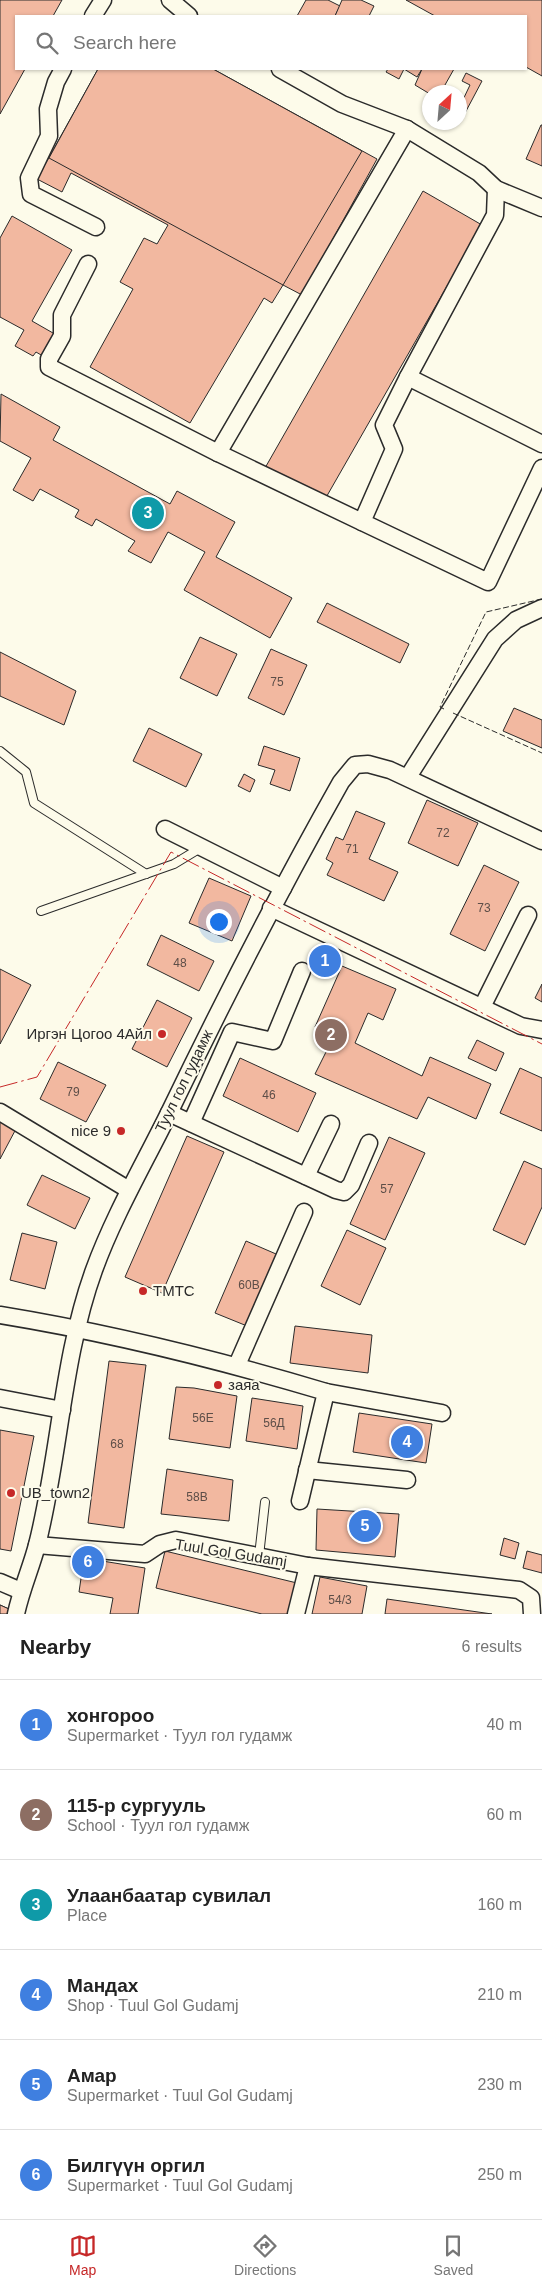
<!DOCTYPE html>
<meta charset="utf-8">
<style>
:root{--surface:#fff;--page:#f2f2f2;--text:#222;--muted:#767676;--line:#e0e0e0;--accent:#c62828}
body{margin:0;font-family:Arial,sans-serif;background:var(--page);color:var(--text)}
.compass{position:absolute;left:422px;top:85px;width:45px;height:45px;border-radius:50%;background:var(--surface);box-shadow:0 1px 4px #0004;rotate:26deg}
.you{position:absolute;left:218px;top:921px;width:18px;height:18px;margin:-12px;border:4px solid #fff;border-radius:50%;background:#1a73e8;box-shadow:0 0 0 8px #1a73e833}
.badge{display:grid;place-items:center;width:32px;height:32px;border-radius:50%;background:var(--accent);color:#fff;font-size:16px;font-weight:700}
.pin{position:absolute;translate:-50% -50%;border:2px solid #fff;box-shadow:0 1px 5px #0006}
.list{margin:0;padding:0;list-style:none}
h2{display:flex;justify-content:space-between;align-items:center;height:65px;margin:0;padding:0 20px;font-size:21px}
h2 small{font-size:16px;font-weight:400;color:var(--muted)}
.list li{display:grid;grid-template-columns:32px 1fr auto;gap:15px;align-items:center;box-sizing:border-box;height:90px;padding:0 20px;border-top:1px solid var(--line)}
.list b{display:block;font-size:19px;white-space:nowrap}
.list p{margin:0;font-size:16px;white-space:nowrap;color:var(--muted)}
.list em{font-size:16px;font-style:normal;color:var(--muted)}
.icon{flex:none;width:28px;height:28px;fill:none;stroke:currentColor;stroke-width:2;stroke-linecap:round;stroke-linejoin:round}
.map{position:relative;flex:none;width:542px;height:1614px;overflow:hidden}
.search{position:absolute;background:var(--surface);box-shadow:0 1px 4px #0004;left:15px;right:15px;top:15px;height:55px;display:flex;align-items:center;gap:12px;box-sizing:border-box;padding:0 18px;border-radius:0px;color:var(--muted);font-size:19px}
.sheet{height:605px;background:var(--surface)}
nav{display:flex;justify-content:space-around;align-items:center;box-sizing:border-box;height:70px;border-top:1px solid var(--line);background:var(--surface);font-size:14px;color:var(--muted)}
nav a{display:grid;justify-items:center;gap:2px}
nav .on{color:var(--accent)}
.map>svg:first-child{display:block}
</style>
<div class="map">
<svg width="542" height="1614" viewBox="0 0 542 1614">
<rect width="100%" height="100%" fill="#fdfbea"/>
<g fill="#f2b8a0" stroke="#2b2b2b">
<path d="M0,0H62L53,16H16V69H25L0,114Z"/>
<path d="M306,0H328L340,6L335,16H297Z"/>
<path d="M342,0H361L374,6L369,16H335Z"/>
<path d="M406,0H542V76L526,67V16H435Z"/>
<path d="M98,69H213L377,159L302,295L283,285L272,303L264,298L190,423L90,367L133,289L120,282L144,238L157,244L168,225L71,173L62,192L37,179Z"/>
<path d="M98,69H213L362,151L283,285L49,158Z"/>
<path d="M388,69H422L417,77L404,69L399,79L386,72Z"/>
<path d="M422,69H454L441,92L430,94L415,85Z"/>
<path d="M466,73L482,81L465,113L460,110V106L470,85L462,81Z"/>
<path d="M541,125H542V166L526,159Z"/>
<path d="M423,191L482,225L324,501L265,468Z"/>
<path d="M12,216L72,250L32,321L60,337L48,359L36,352L33,356L15,346L24,330L0,317V238Z"/>
<path d="M1,394L60,427L53,440L170,504L177,491L235,522L216,557L292,598L270,638L184,590L205,552L168,532L151,563L128,551L135,541L96,519L92,526L75,517L79,510L40,489L33,501L13,490L31,458L0,441Z"/>
<path d="M327,603L409,644L400,663L317,622Z"/>
<path d="M200,637L237,654L217,696L180,678Z"/>
<path d="M271,649L307,665L284,715L248,698Z"/>
<path d="M0,652L76,691L64,725L0,696Z"/>
<path d="M514,708L542,720V748L503,731Z"/>
<path d="M149,728L202,754L186,787L133,761Z"/>
<path d="M264,746L300,758L290,791L270,784L275,770L258,765Z"/>
<path d="M244,774L255,780L250,792L238,786Z"/>
<path d="M427,800L478,823L458,866L408,843Z"/>
<path d="M356,811L385,823L369,859L398,872L384,901L327,875L333,863L326,859L336,837L343,840Z"/>
<path d="M484,865L519,882L485,951L450,934Z"/>
<path d="M209,878L251,896L232,941L189,923Z"/>
<path d="M161,935L214,961L199,991L147,965Z"/>
<path d="M342,966L396,989L383,1020L368,1013L355,1043L422,1076L430,1057L491,1084L476,1119L428,1097L417,1119L315,1074L334,1036L315,1027Z"/>
<path d="M0,969L31,985L0,1044Z"/>
<path d="M542,984V1002L535,998Z"/>
<path d="M157,1000L192,1018L167,1067L132,1049Z"/>
<path d="M477,1040L504,1053L496,1071L468,1058Z"/>
<path d="M240,1058L316,1093L298,1132L223,1096Z"/>
<path d="M58,1062L106,1085L86,1122L40,1099Z"/>
<path d="M520,1068L542,1078V1131L500,1113Z"/>
<path d="M0,1118L17,1127L0,1159Z"/>
<path d="M187,1136L224,1152L162,1293L125,1277Z"/>
<path d="M389,1137L425,1153L385,1240L350,1224Z"/>
<path d="M524,1161L542,1169V1207L525,1245L493,1230Z"/>
<path d="M42,1175L90,1198L75,1229L27,1205Z"/>
<path d="M347,1230L386,1248L360,1305L321,1286Z"/>
<path d="M22,1233L57,1242L45,1289L10,1280Z"/>
<path d="M246,1241L283,1257L252,1328L215,1313Z"/>
<path d="M295,1326L372,1335L368,1373L290,1363Z"/>
<path d="M109,1361L146,1365L124,1528L88,1523Z"/>
<path d="M176,1387L194,1388L237,1396L230,1448L169,1439Z"/>
<path d="M252,1398L303,1406L297,1449L246,1441Z"/>
<path d="M359,1413L432,1424L426,1463L353,1452Z"/>
<path d="M0,1430L34,1436L11,1551L0,1549Z"/>
<path d="M167,1469L233,1480L229,1521L161,1514Z"/>
<path d="M317,1509L399,1514L395,1557L316,1550Z"/>
<path d="M504,1538L519,1543L515,1559L500,1555Z"/>
<path d="M165,1551L297,1583L290,1614H262L156,1588Z"/>
<path d="M527,1551L542,1555V1573L523,1568Z"/>
<path d="M84,1558L145,1568L138,1614H110L113,1598L79,1592Z"/>
<path d="M320,1577L367,1586L362,1614H312Z"/>
<path d="M387,1599L492,1614H385Z"/>
<path d="M0,1605L9,1609L7,1614H0Z"/>
<path d="M0,1605L9,1609L7,1614H0Z"/>
</g>
<g fill="none" stroke-linecap="round" stroke-linejoin="round">
<defs>
<g id="service">
<path d="M0,751L26,772L34,803L146,874"/>
<path d="M41,911L174,864L202,847"/>
<path d="M259,1556L265,1502"/>
</g>
<g id="minor">
<path d="M170,0L189,16"/>
<path d="M93,16L103,0"/>
<path d="M63,69L56,82L48,109L49,136L29,178L31,194L96,227"/>
<path d="M280,69L342,104L407,129L479,173L496,189L542,208"/>
<path d="M496,189L495,215L408,377L542,444"/>
<path d="M88,264L62,315V336L49,359V367L218,453L362,522"/>
<path d="M408,377L384,425L394,449L362,522L488,582L542,468"/>
<path d="M218,453L407,129"/>
<path d="M408,777L495,639L516,620L542,608"/>
<path d="M165,829L283,888"/>
<path d="M271,908L521,1026L542,1030"/>
<path d="M482,1007L528,915"/>
<path d="M0,1112L129,1190"/>
<path d="M169,1113L336,1190L344,1192L351,1185L369,1143"/>
<path d="M191,1123L232,1032L273,1041L302,971"/>
<path d="M306,1176L331,1124"/>
<path d="M0,1315C110,1333 219,1360 326,1392L300,1501"/>
<path d="M237,1365L304,1212"/>
<path d="M326,1392L442,1413"/>
<path d="M0,1398L62,1410"/>
<path d="M307,1470L407,1480"/>
<path d="M37,1545L145,1554L160,1544L176,1540L308,1566L519,1590L531,1598L532,1614"/>
<path d="M0,1582L21,1591"/>
<path d="M16,1614C21,1590 31,1568 37,1545C60,1455 62,1358 94,1270C114,1215 144,1164 170,1111C224,999 280,890 341,782L355,765L368,764L390,770L542,841"/>
<path d="M296,1614L308,1566"/>
</g>
</defs>
<use href="#service" stroke="#2b2b2b" stroke-width="10"/>
<use href="#minor" stroke="#2b2b2b" stroke-width="19"/>
<use href="#service" stroke="#fdfbea" stroke-width="8"/>
<use href="#minor" stroke="#fdfbea" stroke-width="16"/>
<g stroke="#2b2b2b" stroke-width="1" stroke-dasharray="6 2.5" stroke-linecap="butt">
<path d="M444,709L440,707L486,612L542,599"/>
<path d="M453,713L542,753"/>
</g>
<path stroke="#c62828" stroke-width="1" stroke-dasharray="18 4 2.5 4" stroke-linecap="butt" d="M0,1087L37,1077L171,852L542,1044"/>
</g>
<g fill="#c62828" stroke="#fdfbea" stroke-width="2">
<circle cx="162" cy="1034" r="5"/>
<circle cx="121" cy="1131" r="5"/>
<circle cx="143" cy="1291" r="5"/>
<circle cx="218" cy="1385" r="5"/>
<circle cx="11" cy="1493" r="5"/>
</g>
<g text-anchor="middle" stroke-width="4" stroke-linejoin="round" paint-order="stroke">
<g font-size="12" fill="#5d4e48">
<text x="277" y="686">75</text>
<text x="443" y="837">72</text>
<text x="352" y="853">71</text>
<text x="484" y="912">73</text>
<text x="180" y="967">48</text>
<text x="73" y="1096">79</text>
<text x="269" y="1099">46</text>
<text x="387" y="1193">57</text>
<text x="249" y="1289">60В</text>
<text x="203" y="1422">56Е</text>
<text x="274" y="1427">56Д</text>
<text x="117" y="1448">68</text>
<text x="197" y="1501">58В</text>
<text x="340" y="1604">54/3</text>
</g>
<g font-size="15" fill="#2b2b2b" stroke="#fdfbea" text-anchor="start">
<text x="152" y="1039" text-anchor="end">Иргэн Цогоо 4Айл</text>
<text x="111" y="1136" text-anchor="end">nice 9</text>
<text x="153" y="1296">ТМТС</text>
<text x="228" y="1390">заяа</text>
<text x="21" y="1498">UB_town2</text>
</g>
<g font-size="15" fill="#2b2b2b" stroke="#fdfbea">
<text transform="translate(184 1081) rotate(-64)" y="5">Туул гол гудамж</text>
<text transform="translate(231 1553) rotate(9)" y="5">Tuul Gol Gudamj</text>
</g>
</g>
</svg>
<svg class="compass" viewBox="-18 -18 36 36"><path d="M0-13l5 13h-10z" fill="#e53935"/><path d="M0 13l5-13h-10z" fill="#767676"/></svg>
<div class="you"></div>
<div class="pin badge" style="left:325px;top:961px;background:#3f7fe0">1</div>
<div class="pin badge" style="left:331px;top:1035px;background:#8d6e63">2</div>
<div class="pin badge" style="left:148px;top:513px;background:#0f9aa8">3</div>
<div class="pin badge" style="left:407px;top:1442px;background:#3f7fe0">4</div>
<div class="pin badge" style="left:365px;top:1526px;background:#3f7fe0">5</div>
<div class="pin badge" style="left:88px;top:1562px;background:#3f7fe0">6</div>
<div class="search"><svg class="icon" aria-label="search" viewBox="0 0 24 24"><circle cx="10" cy="10" r="6"/><path d="M15 15l6 6"/></svg>Search here</div>
</div>
<section class="sheet">
<h2>Nearby<small>6 results</small></h2>
<ul class="list">
<li><span class="badge" style="background:#3f7fe0">1</span><div><b>хонгороо</b><p>Supermarket · Туул гол гудамж</p></div><em>40 m</em></li>
<li><span class="badge" style="background:#8d6e63">2</span><div><b>115-р сургууль</b><p>School · Туул гол гудамж</p></div><em>60 m</em></li>
<li><span class="badge" style="background:#0f9aa8">3</span><div><b>Улаанбаатар сувилал</b><p>Place</p></div><em>160 m</em></li>
<li><span class="badge" style="background:#3f7fe0">4</span><div><b>Мандах</b><p>Shop · Tuul Gol Gudamj</p></div><em>210 m</em></li>
<li><span class="badge" style="background:#3f7fe0">5</span><div><b>Амар</b><p>Supermarket · Tuul Gol Gudamj</p></div><em>230 m</em></li>
<li><span class="badge" style="background:#3f7fe0">6</span><div><b>Билгүүн оргил</b><p>Supermarket · Tuul Gol Gudamj</p></div><em>250 m</em></li>
</ul>
</section>
<nav>
<a class="on"><svg class="icon" aria-label="map" viewBox="0 0 24 24"><path d="M3 6l6-2 6 2 6-2v14l-6 2-6-2-6 2zM9 4v14M15 6v14"/></svg>Map</a>
<a><svg class="icon" aria-label="directions" viewBox="0 0 24 24"><path d="M12 3l9 9-9 9-9-9zM9 14v-3h6M13 9l2 2-2 2"/></svg>Directions</a>
<a><svg class="icon" aria-label="saved" viewBox="0 0 24 24"><path d="M7 4h10v16l-5-4-5 4z"/></svg>Saved</a>
</nav>
